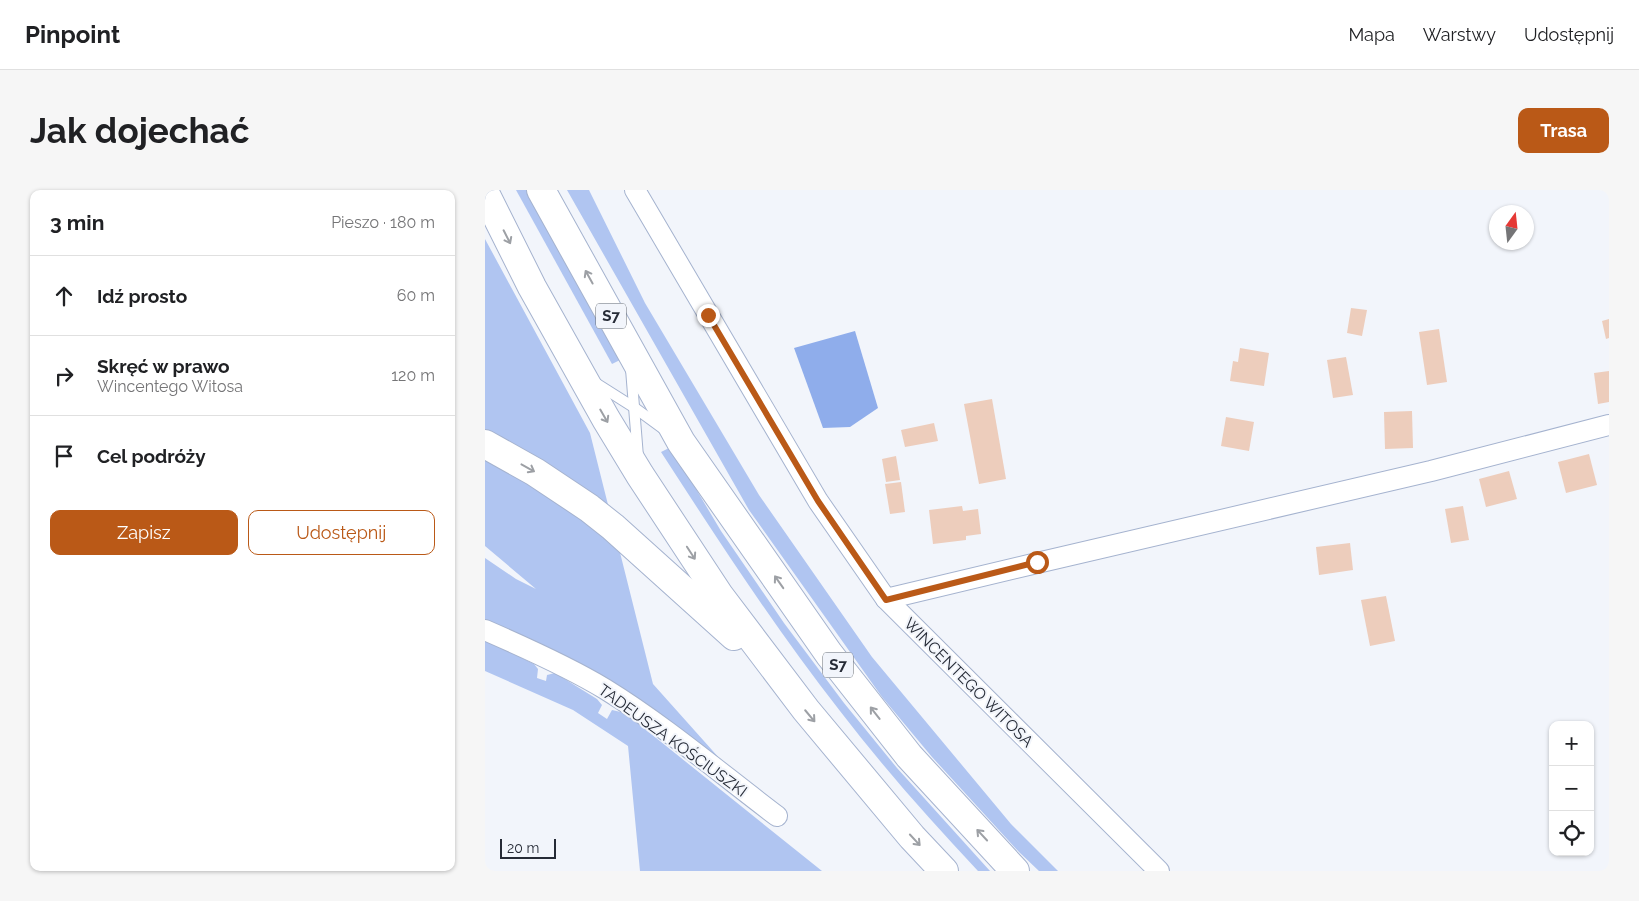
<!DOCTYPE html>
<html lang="pl">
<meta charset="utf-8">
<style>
:root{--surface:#fff;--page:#f6f6f6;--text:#202124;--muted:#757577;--line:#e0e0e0;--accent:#ba5917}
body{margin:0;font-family:Raleway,sans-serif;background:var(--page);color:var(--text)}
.controls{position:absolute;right:15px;bottom:15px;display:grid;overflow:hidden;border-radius:10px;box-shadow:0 1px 4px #0004}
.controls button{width:45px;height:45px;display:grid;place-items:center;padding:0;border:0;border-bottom:1px solid var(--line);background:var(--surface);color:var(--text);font:25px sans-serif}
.compass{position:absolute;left:1004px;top:15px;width:45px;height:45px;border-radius:50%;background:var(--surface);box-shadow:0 1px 4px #0004;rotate:15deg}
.scale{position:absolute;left:15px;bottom:12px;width:56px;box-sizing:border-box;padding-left:5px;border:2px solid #262b36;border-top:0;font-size:14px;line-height:18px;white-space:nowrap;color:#262b36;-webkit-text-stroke:4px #f2f5fb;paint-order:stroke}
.stop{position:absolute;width:15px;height:15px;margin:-11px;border:4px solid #ba5917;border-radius:50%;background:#fff}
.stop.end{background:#ba5917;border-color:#fff;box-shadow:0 1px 5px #0008}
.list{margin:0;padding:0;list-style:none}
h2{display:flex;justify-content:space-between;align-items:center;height:65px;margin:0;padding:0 20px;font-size:21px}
h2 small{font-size:16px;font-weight:400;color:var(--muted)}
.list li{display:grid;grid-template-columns:32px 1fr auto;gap:15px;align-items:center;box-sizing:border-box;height:80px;padding:0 20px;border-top:1px solid var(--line)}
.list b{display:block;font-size:19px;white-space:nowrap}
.list p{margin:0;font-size:16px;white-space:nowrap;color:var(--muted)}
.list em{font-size:16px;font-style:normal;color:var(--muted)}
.actions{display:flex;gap:10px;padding:15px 20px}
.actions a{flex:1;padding:11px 0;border:1px solid var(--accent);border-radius:10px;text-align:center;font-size:18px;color:var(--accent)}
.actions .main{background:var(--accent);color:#fff}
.icon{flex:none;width:28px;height:28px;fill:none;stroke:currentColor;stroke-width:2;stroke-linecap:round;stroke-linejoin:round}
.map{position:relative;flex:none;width:1124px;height:681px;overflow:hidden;border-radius:10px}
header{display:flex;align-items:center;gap:30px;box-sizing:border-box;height:70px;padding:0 25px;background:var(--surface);border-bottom:1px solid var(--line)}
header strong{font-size:24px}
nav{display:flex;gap:28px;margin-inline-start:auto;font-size:18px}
.intro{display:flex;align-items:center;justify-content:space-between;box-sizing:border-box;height:120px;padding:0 30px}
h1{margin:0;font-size:35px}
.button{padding:12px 22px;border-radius:10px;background:var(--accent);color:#fff;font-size:18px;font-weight:700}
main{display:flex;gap:30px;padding:0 30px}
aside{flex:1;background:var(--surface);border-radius:10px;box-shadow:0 1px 4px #0004}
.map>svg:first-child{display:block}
</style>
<header>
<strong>Pinpoint</strong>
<nav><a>Mapa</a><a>Warstwy</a><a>Udostępnij</a></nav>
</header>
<div class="intro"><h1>Jak dojechać</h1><a class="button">Trasa</a></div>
<main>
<aside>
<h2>3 min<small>Pieszo · 180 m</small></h2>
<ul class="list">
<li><svg class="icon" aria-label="ahead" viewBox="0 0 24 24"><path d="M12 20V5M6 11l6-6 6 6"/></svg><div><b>Idź prosto</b></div><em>60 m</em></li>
<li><svg class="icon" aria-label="right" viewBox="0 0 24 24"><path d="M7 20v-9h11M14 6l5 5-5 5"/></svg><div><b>Skręć w prawo</b><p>Wincentego Witosa</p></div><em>120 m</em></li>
<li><svg class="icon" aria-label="arrive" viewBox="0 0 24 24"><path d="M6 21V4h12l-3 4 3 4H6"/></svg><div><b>Cel podróży</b></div></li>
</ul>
<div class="actions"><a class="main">Zapisz</a><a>Udostępnij</a></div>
</aside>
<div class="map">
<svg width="1124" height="681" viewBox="0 0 1124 681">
<rect width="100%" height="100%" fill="#f2f5fb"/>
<g fill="#b0c5f1">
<path d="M31,0H41L135,170L127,174Z"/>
<path d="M82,0H104L160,113L274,305L387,467L526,634L573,681H554L534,662L447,567L397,507L264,320Z"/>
<path d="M0,49L105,243L168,494L252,588L40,448L0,430V368L31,389L51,399L0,356Z"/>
<path d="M186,257L236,341L299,433L359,513L412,578L505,681H493C445,630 398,577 355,521C290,438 233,350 176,262Z"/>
<path d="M0,450L49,474L53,479L52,488L61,491L62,485L70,483L112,509L117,515L113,523L122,529L127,520L140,523L337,681H155L143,556L88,520L0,481Z"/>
</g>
<path fill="#8fadeb" d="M370,141L393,218L365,237L338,238L309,158Z"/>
<g fill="#edcdbc">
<path d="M866,118L882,120L877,146L862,143Z"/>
<path d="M1124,129V148L1121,149L1117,131Z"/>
<path d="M954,139L962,192L942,195L934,142Z"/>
<path d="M755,158L784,163L779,196L745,191L748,171L753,172Z"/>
<path d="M861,167L868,205L848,208L842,170Z"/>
<path d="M1124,181V212L1113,214L1109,183Z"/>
<path d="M507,209L521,289L494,294L479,214Z"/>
<path d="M927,221L928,258L900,259L899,222Z"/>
<path d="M741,227L769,232L764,261L736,256Z"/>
<path d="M449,233L453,251L420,257L416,240Z"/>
<path d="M1104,264L1112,295L1081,303L1073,272Z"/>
<path d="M411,266L415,290L401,292L397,269Z"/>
<path d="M1024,281L1032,309L1001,317L994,289Z"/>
<path d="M416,292L420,322L405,324L400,294Z"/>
<path d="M477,316L478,321L493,319L496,344L481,346V350L448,354L444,320Z"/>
<path d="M978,316L984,350L966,353L960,319Z"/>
<path d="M865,353L868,380L834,385L831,357Z"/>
<path d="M901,406L910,451L885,456L876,410Z"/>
</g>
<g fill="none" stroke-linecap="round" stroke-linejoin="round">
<defs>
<g id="service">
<path d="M146,179L153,267"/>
<path d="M109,192L150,218L180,240"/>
</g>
<g id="minor">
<path d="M150,0L333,311L401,409L674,681"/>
<path d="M401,409L552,373L946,281L1124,235"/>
<path d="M0,440C39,457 84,477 120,499C180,536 235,583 292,626"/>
</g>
<g id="motorway">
<path d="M56,0L196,252L344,464L424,566L530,681"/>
<path d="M0,3L47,97L121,229L155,285L234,405L321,520L427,647L459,681"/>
<path d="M0,254L50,282L104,318L128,337L249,446"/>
</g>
</defs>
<use href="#service" stroke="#a5b3cf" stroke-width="12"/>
<use href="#minor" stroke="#a5b3cf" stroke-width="22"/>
<use href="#motorway" stroke="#a5b3cf" stroke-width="30"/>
<use href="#service" stroke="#fff" stroke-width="10"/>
<use href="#minor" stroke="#fff" stroke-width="20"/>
<use href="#motorway" stroke="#fff" stroke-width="28"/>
</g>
<defs><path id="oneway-shaft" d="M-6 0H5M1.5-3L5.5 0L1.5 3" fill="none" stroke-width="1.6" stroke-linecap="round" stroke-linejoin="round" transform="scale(1.25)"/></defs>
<g stroke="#9da0a5">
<use href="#oneway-shaft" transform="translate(22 47) rotate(63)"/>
<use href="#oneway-shaft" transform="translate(104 87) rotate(-119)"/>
<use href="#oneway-shaft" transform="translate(119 226) rotate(60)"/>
<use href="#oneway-shaft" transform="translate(43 278) rotate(29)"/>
<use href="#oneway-shaft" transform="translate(206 363) rotate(57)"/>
<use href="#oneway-shaft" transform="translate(294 392) rotate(-125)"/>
<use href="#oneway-shaft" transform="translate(390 523) rotate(-128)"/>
<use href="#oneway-shaft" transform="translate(325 526) rotate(50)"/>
<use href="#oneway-shaft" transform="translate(497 645) rotate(-133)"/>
<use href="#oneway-shaft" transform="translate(430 650) rotate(47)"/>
</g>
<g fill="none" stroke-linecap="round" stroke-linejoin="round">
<path stroke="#ba5917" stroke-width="6" d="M223,125L333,311L401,410L552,372"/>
</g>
<g text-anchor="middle" stroke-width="4" stroke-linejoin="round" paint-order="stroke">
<g fill="#f2f5fb" stroke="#636871" stroke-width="1">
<rect x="111" y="113.5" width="30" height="25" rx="4"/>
<rect x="338" y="462.5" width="30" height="25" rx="4"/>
</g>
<g font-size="15" font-weight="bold" fill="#262b36">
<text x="126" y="131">S7</text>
<text x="353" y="480">S7</text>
</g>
<g font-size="16" fill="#262b36" stroke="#f2f5fb">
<text transform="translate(484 492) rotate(45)" y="6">WINCENTEGO WITOSA</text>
<text transform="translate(188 550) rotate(36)" y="6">TADEUSZA KOŚCIUSZKI</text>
</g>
</g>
</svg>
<div class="controls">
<button>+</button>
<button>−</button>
<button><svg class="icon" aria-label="locate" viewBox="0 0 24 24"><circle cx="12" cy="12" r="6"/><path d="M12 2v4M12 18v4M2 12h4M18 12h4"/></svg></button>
</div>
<svg class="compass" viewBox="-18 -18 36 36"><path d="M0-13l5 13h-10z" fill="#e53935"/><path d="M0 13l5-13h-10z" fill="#757577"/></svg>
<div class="scale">20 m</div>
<div class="stop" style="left:552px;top:372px"></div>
<div class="stop end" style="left:223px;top:125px"></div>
</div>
</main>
